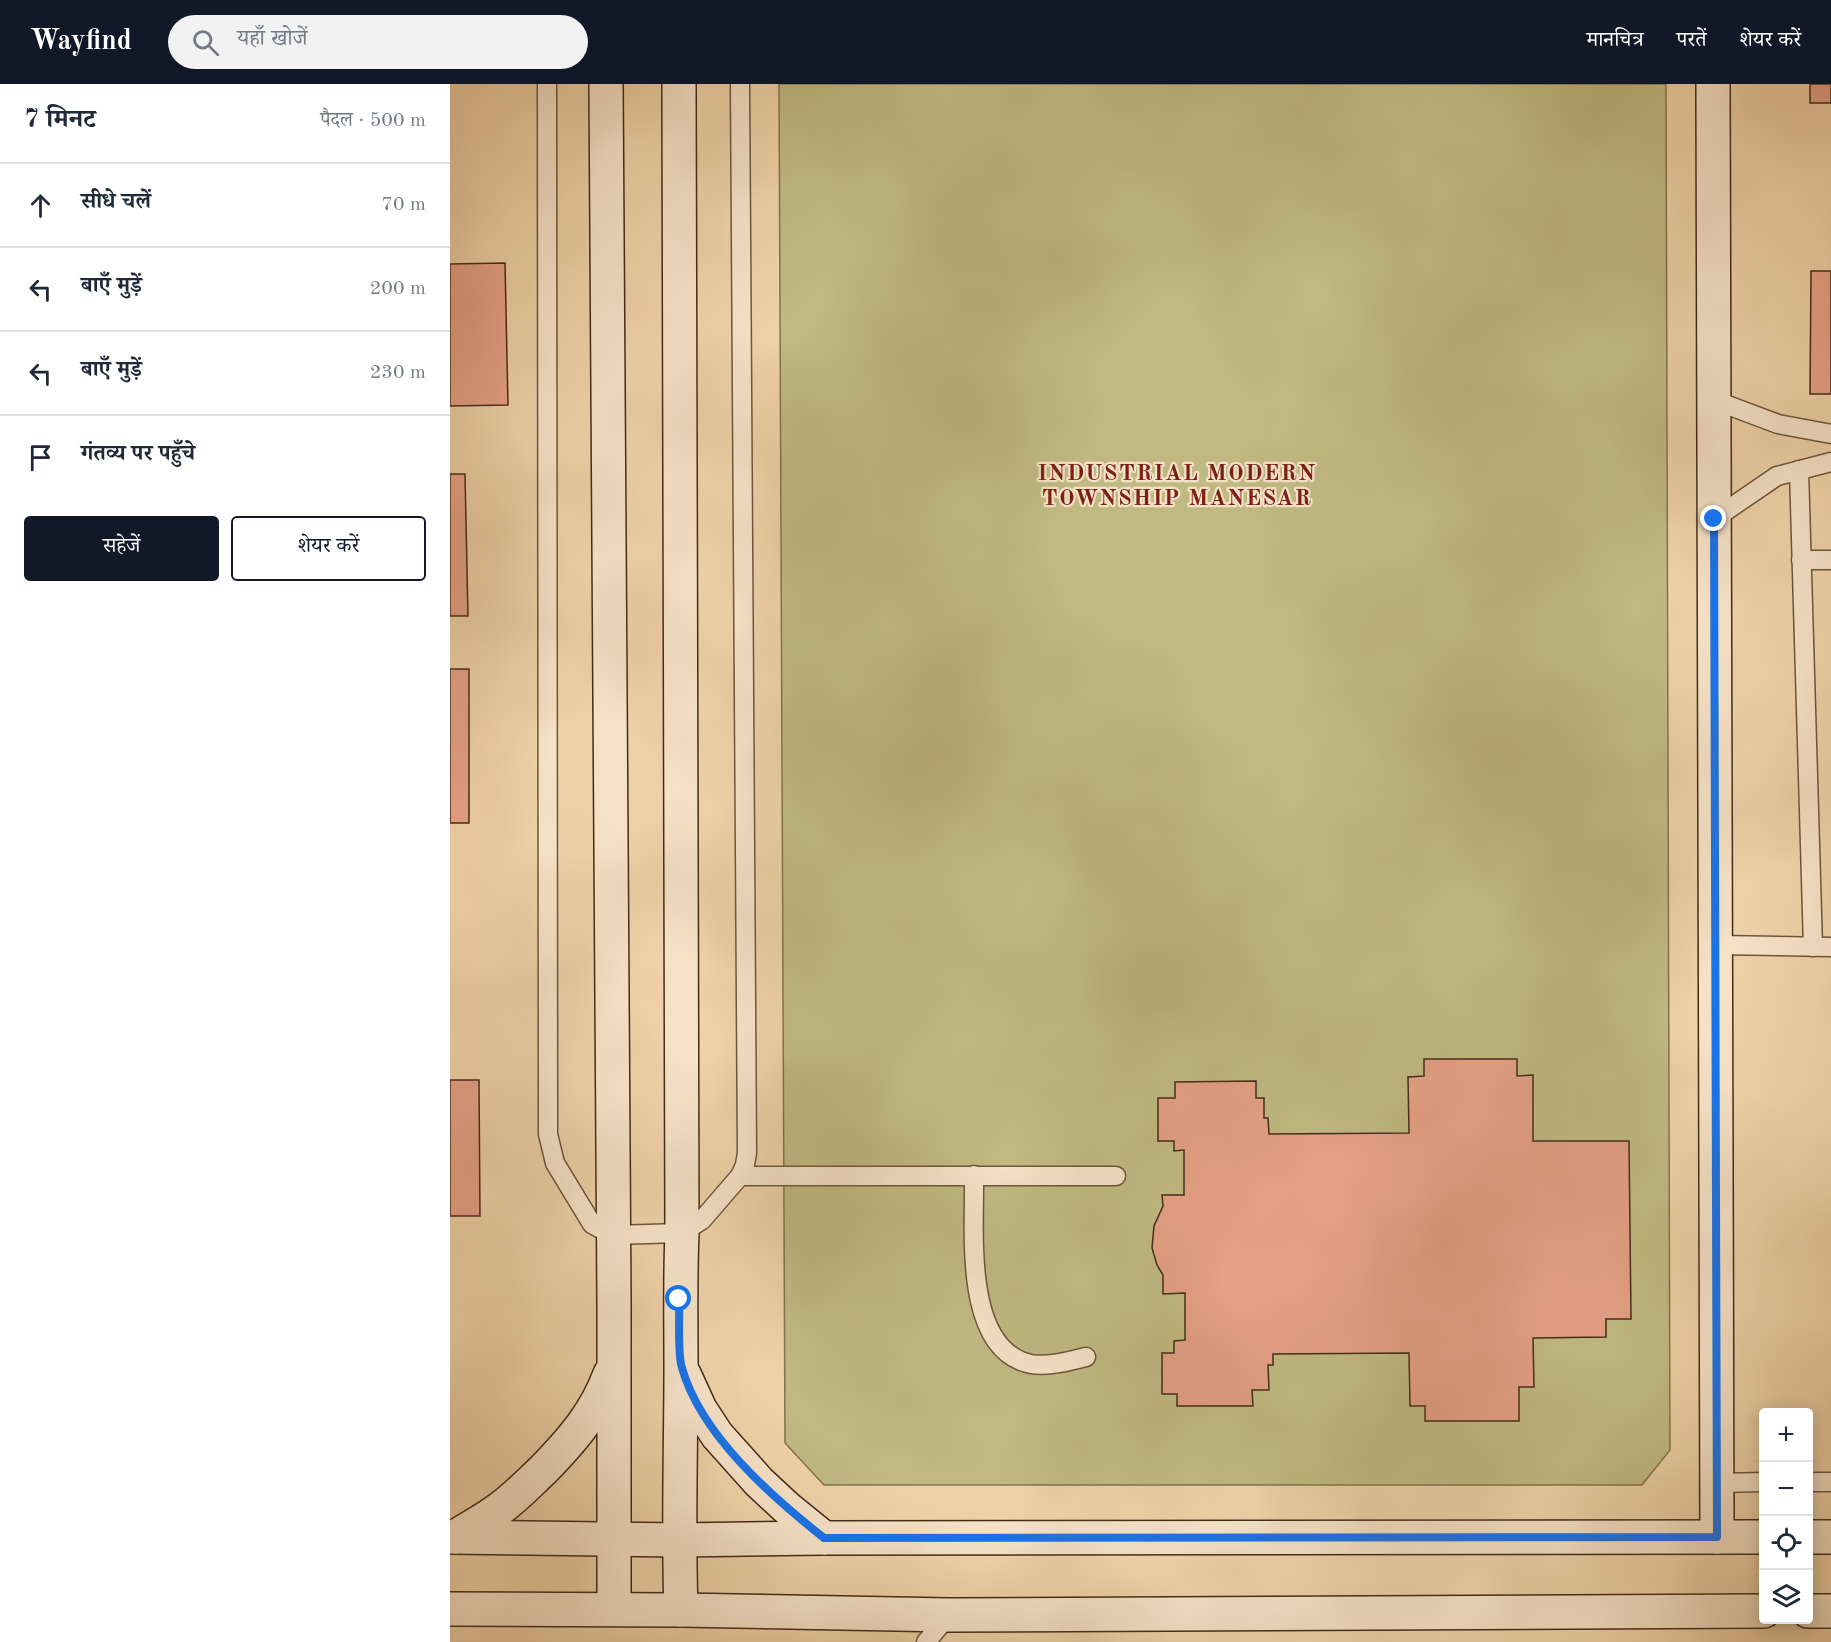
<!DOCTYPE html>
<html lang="hi">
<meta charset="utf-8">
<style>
:root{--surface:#fff;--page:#f2f2f3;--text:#1f2937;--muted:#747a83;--line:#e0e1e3;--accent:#111827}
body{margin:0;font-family:"Old Standard TT","Noto Serif Devanagari",serif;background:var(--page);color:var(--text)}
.controls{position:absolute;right:18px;bottom:18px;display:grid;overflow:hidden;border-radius:6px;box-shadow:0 3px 15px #0003}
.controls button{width:54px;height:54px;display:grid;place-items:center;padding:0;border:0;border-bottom:2px solid var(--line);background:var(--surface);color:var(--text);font:30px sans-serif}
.stop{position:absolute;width:18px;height:18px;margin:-14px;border:4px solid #1a73e8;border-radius:50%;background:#fff}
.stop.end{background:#1a73e8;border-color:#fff;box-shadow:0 2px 6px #0008}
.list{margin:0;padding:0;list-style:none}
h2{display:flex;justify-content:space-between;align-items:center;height:78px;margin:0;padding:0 24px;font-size:26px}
h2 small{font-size:20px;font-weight:400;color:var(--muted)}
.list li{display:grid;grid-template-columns:39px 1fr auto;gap:18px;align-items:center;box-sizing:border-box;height:84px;padding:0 24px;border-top:2px solid var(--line)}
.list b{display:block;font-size:22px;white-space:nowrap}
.list em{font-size:20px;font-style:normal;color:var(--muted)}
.actions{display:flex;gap:12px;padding:18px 24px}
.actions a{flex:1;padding:14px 0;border:2px solid var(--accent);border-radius:6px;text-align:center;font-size:21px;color:var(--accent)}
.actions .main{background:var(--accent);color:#fff}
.icon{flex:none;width:33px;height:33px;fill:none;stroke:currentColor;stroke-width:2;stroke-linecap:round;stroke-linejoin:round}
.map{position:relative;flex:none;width:1381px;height:1558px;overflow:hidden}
header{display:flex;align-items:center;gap:36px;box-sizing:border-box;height:84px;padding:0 30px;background:var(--accent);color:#fff}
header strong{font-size:28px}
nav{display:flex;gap:33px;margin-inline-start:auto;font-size:21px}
.search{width:420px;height:54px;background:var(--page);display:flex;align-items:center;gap:15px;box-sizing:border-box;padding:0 21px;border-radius:33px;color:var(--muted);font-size:22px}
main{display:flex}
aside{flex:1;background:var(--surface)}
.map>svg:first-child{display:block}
</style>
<header>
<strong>Wayfind</strong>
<div class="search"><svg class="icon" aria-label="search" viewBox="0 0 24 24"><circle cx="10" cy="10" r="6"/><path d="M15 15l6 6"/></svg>यहाँ खोजें</div>
<nav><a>मानचित्र</a><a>परतें</a><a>शेयर करें</a></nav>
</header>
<main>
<aside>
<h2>7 मिनट<small>पैदल · 500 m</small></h2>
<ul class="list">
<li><svg class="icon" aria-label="ahead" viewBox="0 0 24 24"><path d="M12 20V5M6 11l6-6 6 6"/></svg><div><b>सीधे चलें</b></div><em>70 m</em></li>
<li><svg class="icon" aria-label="left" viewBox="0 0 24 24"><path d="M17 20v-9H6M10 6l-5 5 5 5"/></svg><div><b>बाएँ मुड़ें</b></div><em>200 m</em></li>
<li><svg class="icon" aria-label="left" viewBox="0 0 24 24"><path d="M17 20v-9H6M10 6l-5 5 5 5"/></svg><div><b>बाएँ मुड़ें</b></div><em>230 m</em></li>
<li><svg class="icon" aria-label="arrive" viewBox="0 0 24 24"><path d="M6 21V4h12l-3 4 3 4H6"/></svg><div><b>गंतव्य पर पहुँचे</b></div></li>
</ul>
<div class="actions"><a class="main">सहेजें</a><a>शेयर करें</a></div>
</aside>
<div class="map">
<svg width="1381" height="1558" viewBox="0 0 1381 1558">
<rect width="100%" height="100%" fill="#efd1a7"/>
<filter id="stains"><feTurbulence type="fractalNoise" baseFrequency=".00333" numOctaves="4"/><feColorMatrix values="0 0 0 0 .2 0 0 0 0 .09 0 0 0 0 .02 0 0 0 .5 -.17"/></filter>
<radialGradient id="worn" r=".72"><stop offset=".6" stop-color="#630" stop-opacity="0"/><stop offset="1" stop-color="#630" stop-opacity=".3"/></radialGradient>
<path fill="#c0b982" stroke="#82734e" stroke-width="1.5" d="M329,0H1216L1220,1366L1192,1401H374L335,1359Z"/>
<g fill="#e5a086" stroke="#432d1a" stroke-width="1.5">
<rect x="1360" y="0" width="21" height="19"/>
<path d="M55,179L58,321L0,322V180Z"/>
<path d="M1361,187H1381V310H1360Z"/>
<path d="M0,390H15L18,532H0Z"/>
<rect x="0" y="585" width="19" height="154"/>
<path d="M974,975H1067V992L1083,991V1057H1179L1181,1235H1156V1253L1083,1254L1084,1303H1069V1337H975V1322H960L959,1269L823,1270V1281H818L819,1306H802L803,1322H727V1310H712V1269H724V1257L735,1256V1209L713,1210V1191L707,1181L702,1164L704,1142L713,1122L712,1111H734V1066L724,1067V1057H708V1014H725V998L806,997V1014H814V1034H818L819,1050L959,1049L958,993L974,992Z"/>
<path d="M0,996H29L30,1132H0Z"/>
</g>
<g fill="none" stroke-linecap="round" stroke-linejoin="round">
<defs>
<g id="lane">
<path d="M97,0L98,1050L105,1079L142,1140L162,1151L232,1149L252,1136L290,1092L295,1081L297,1069L290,0"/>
<path d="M1264,316L1328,340L1381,350"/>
<path d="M1349,386L1363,863"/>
<path d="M1264,435L1327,392L1381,378"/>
<path d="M1351,476H1381"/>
<path d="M1265,861L1381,863"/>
<path d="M524,1091C525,1145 512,1266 581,1280C598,1283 619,1277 636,1273"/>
<path d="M290,1092H666"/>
<path d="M1358,1398H1381"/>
<path d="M1267,1399L1314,1398"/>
<path d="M476,1558L499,1531"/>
</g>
<g id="secondary">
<path d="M156,0L164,1217V1525"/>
<path d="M229,0L232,1149C230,1194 231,1238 231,1282C231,1364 228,1445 231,1526"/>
<path d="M1263,0L1267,1453"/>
<path d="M234,1290L250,1325L267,1351L309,1398L337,1424L374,1454"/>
<path d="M0,1453L229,1456L374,1454L1314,1453"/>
<path d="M5,1453C21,1443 38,1434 52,1423C68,1411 80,1398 94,1385C123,1355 145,1330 160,1290"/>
<path d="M1358,1453H1381"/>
<path d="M0,1525L231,1526L499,1531L1314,1527"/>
<path d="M1358,1527H1381"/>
</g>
</defs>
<use href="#lane" stroke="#6e563d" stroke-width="21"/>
<use href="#secondary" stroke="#432d1a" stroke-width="36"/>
<use href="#lane" stroke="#f5e1c6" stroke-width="18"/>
<use href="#secondary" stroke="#f5e1c6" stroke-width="33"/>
</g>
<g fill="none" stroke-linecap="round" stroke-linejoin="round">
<path stroke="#1a73e8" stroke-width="8" d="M229,1215C230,1232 227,1269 232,1284C251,1351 321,1412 374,1454L1267,1453L1264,435"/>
</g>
<g text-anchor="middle" stroke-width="4.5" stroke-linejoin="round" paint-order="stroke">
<g font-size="22" font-weight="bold" letter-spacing="1.5" fill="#7a1f14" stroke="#f5e1c6">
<text x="727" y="396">INDUSTRIAL MODERN<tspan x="727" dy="25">TOWNSHIP MANESAR</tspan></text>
</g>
</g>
<rect width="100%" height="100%" filter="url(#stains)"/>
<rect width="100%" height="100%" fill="url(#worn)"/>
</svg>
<div class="controls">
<button>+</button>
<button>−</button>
<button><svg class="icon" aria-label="locate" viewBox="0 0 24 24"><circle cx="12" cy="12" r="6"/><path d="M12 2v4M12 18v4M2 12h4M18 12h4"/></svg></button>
<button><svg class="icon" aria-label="layers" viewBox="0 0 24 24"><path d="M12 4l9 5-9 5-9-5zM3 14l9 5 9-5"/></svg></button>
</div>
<div class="stop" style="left:229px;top:1215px"></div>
<div class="stop end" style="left:1264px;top:435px"></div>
</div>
</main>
